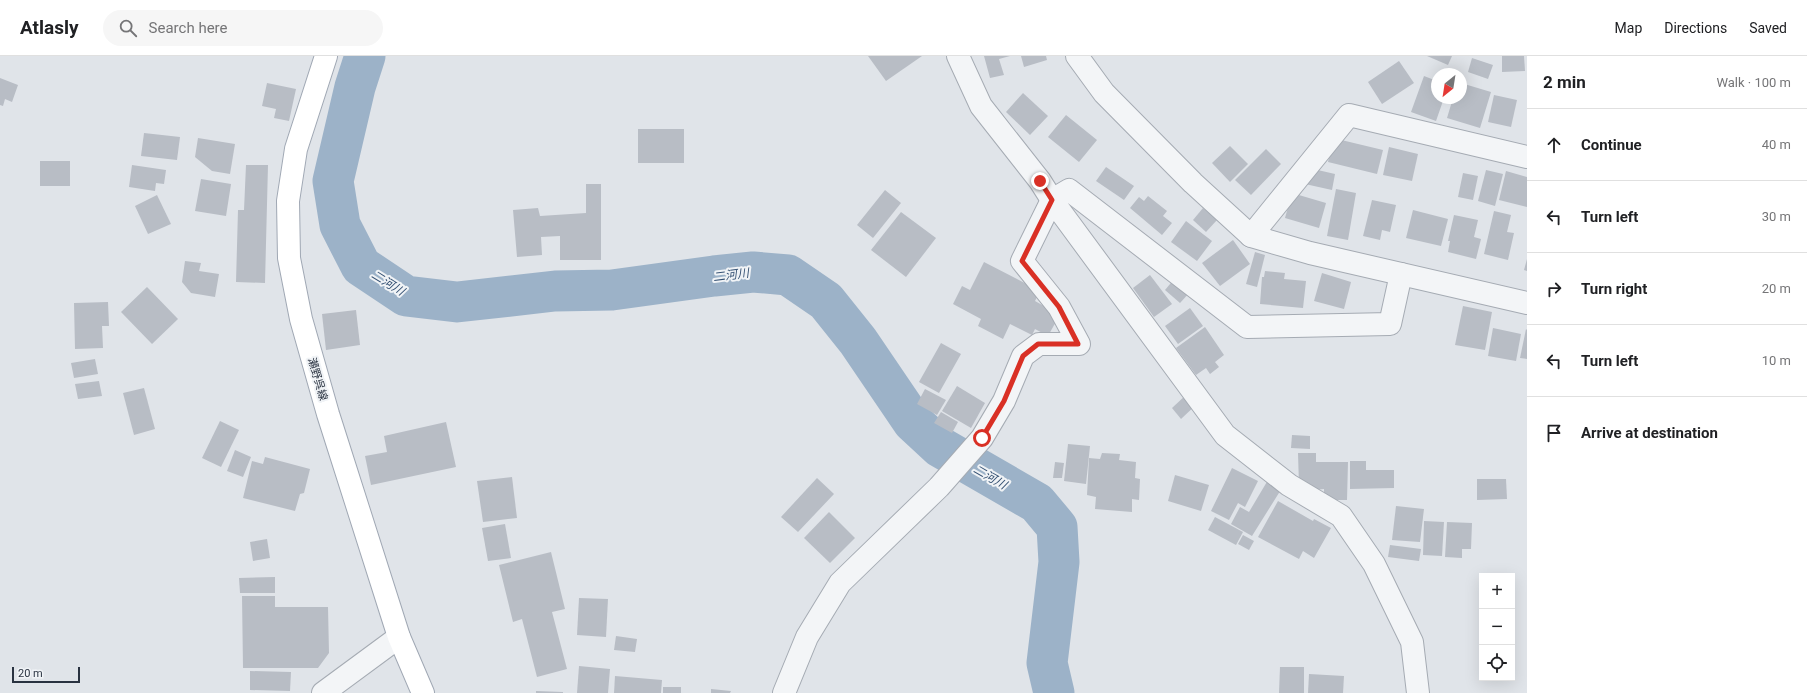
<!DOCTYPE html>
<meta charset="utf-8">
<style>
:root{--surface:#fff;--page:#f6f6f6;--text:#202124;--muted:#757577;--line:#e0e0e0}
body{margin:0;font-family:Roboto,"Noto Sans JP",sans-serif;background:var(--page);color:var(--text)}
.controls{position:absolute;right:12px;bottom:12px;display:grid;overflow:hidden;border-radius:0px;box-shadow:0 4px 16px #0002}
.controls button{width:36px;height:36px;display:grid;place-items:center;padding:0;border:0;border-bottom:1px solid var(--line);background:var(--surface);color:var(--text);font:20px sans-serif}
.compass{position:absolute;left:1431px;top:12px;width:36px;height:36px;border-radius:50%;background:var(--surface);box-shadow:0 4px 16px #0002;rotate:210deg}
.scale{position:absolute;left:12px;bottom:10px;width:68px;box-sizing:border-box;padding-left:4px;border:2px solid #293240;border-top:0;font-size:11px;line-height:14px;white-space:nowrap;color:#293240;-webkit-text-stroke:3px #f0f3f6;paint-order:stroke}
.stop{position:absolute;width:12px;height:12px;margin:-9px;border:3px solid #d93025;border-radius:50%;background:#fff}
.stop.end{background:#d93025;border-color:#fff;box-shadow:0 1px 4px #0008}
.list{margin:0;padding:0;list-style:none}
h2{display:flex;justify-content:space-between;align-items:center;height:52px;margin:0;padding:0 16px;font-size:17px}
h2 small{font-size:13px;font-weight:400;color:var(--muted)}
.list li{display:grid;grid-template-columns:26px 1fr auto;gap:12px;align-items:center;box-sizing:border-box;height:72px;padding:0 16px;border-top:1px solid var(--line)}
.list b{display:block;font-size:15px;white-space:nowrap}
.list em{font-size:13px;font-style:normal;color:var(--muted)}
.icon{flex:none;width:22px;height:22px;fill:none;stroke:currentColor;stroke-width:2;stroke-linecap:round;stroke-linejoin:round}
.map{position:relative;flex:none;width:1527px;height:637px;overflow:hidden}
header{display:flex;align-items:center;gap:24px;box-sizing:border-box;height:56px;padding:0 20px;background:var(--surface);border-bottom:1px solid var(--line)}
header strong{font-size:19px}
nav{display:flex;gap:22px;margin-inline-start:auto;font-size:14px}
.search{width:280px;height:36px;background:var(--page);display:flex;align-items:center;gap:10px;box-sizing:border-box;padding:0 14px;border-radius:22px;color:var(--muted);font-size:15px}
main{display:flex}
aside{flex:1;background:var(--surface)}
.map>svg:first-child{display:block}
</style>
<header>
<strong>Atlasly</strong>
<div class="search"><svg class="icon" aria-label="search" viewBox="0 0 24 24"><circle cx="10" cy="10" r="6"/><path d="M15 15l6 6"/></svg>Search here</div>
<nav><a>Map</a><a>Directions</a><a>Saved</a></nav>
</header>
<main>
<div class="map">
<svg width="1527" height="637" viewBox="0 0 1527 637">
<rect width="100%" height="100%" fill="#e0e4e9"/>
<g fill="none" stroke-linecap="round" stroke-linejoin="round">
<path stroke="#9cb2c8" stroke-width="41" d="M365,0L355,31L333,125L340,169L361,210L406,240L457,246L555,235L612,234L714,220L753,216L788,219L826,245L858,285L913,366L940,391L1037,447L1057,471L1059,506L1047,607L1054,637"/>
</g>
<g fill="#b8bdc5">
<path d="M868,0H922L886,25Z"/>
<path d="M984,0H1010L999,3L1004,19L990,22Z"/>
<path d="M1021,0H1046L1047,4L1024,11Z"/>
<path d="M1427,0H1452L1448,9Z"/>
<path d="M1502,0H1524L1525,15L1502,16Z"/>
<path d="M1472,2L1493,9L1488,23L1468,16Z"/>
<path d="M1399,5L1414,27L1382,48L1368,26Z"/>
<path d="M1424,20L1437,25V42H1444L1436,65L1411,56Z"/>
<path d="M0,22L18,29L12,46L5,43L3,50L0,49Z"/>
<path d="M267,27L296,33L289,65L274,62L276,53L262,50Z"/>
<path d="M1461,27L1491,36L1480,72L1447,62L1453,42H1461Z"/>
<path d="M1023,37L1048,60L1030,79L1006,56Z"/>
<path d="M1494,39L1517,44L1511,71L1488,66Z"/>
<path d="M1066,59L1097,84L1079,106L1048,81Z"/>
<rect x="638" y="73" width="46" height="34"/>
<path d="M144,77L180,81L177,104L141,100Z"/>
<path d="M198,82L235,88L230,118L212,115L195,101Z"/>
<path d="M1333,82L1383,94L1377,118L1328,106Z"/>
<path d="M1230,90L1248,108L1230,126L1212,107Z"/>
<path d="M1389,91L1418,98L1412,125L1383,119Z"/>
<path d="M1266,93L1281,108L1251,139L1235,124Z"/>
<rect x="40" y="105" width="30" height="25"/>
<path d="M132,109L166,114L164,128L156,127L155,135L129,131Z"/>
<path d="M246,109H268L265,227L236,226L238,154H244Z"/>
<path d="M1106,111L1134,130L1124,144L1096,125Z"/>
<path d="M1309,112L1335,118L1332,134L1305,128Z"/>
<path d="M1486,114L1503,118L1495,150L1478,145Z"/>
<path d="M1506,115L1527,121V151L1499,144Z"/>
<path d="M1463,117L1478,120L1473,144L1458,141Z"/>
<path d="M201,123L231,128L226,160L195,155Z"/>
<path d="M586,128H601V204H560V180L541,181L542,199L517,201L513,154L538,152L540,160L586,157Z"/>
<path d="M1336,133L1356,137L1348,184L1327,180Z"/>
<path d="M885,134L901,147L873,182L857,169Z"/>
<path d="M1292,137L1326,147L1319,172L1285,162Z"/>
<path d="M157,139L171,168L148,178L135,150Z"/>
<path d="M1148,140L1167,155L1163,160L1172,167L1162,179L1130,152L1139,141L1144,145Z"/>
<path d="M1372,144L1396,149L1390,176L1382,174L1380,184L1363,180Z"/>
<path d="M1203,152L1217,164L1206,176L1193,164Z"/>
<path d="M1413,154L1448,163L1441,190L1406,182Z"/>
<path d="M1494,155L1511,159L1507,176L1514,177L1508,204L1484,198Z"/>
<path d="M901,156L936,182L906,221L871,194Z"/>
<path d="M1454,159L1478,164L1474,181L1481,183L1476,203L1448,196L1450,185H1448Z"/>
<path d="M1186,165L1212,185L1197,205L1171,186Z"/>
<path d="M1233,184L1250,208L1220,230L1202,207Z"/>
<path d="M1255,196L1265,199L1257,231L1246,228Z"/>
<path d="M1527,203V215L1524,214Z"/>
<path d="M185,205L201,207L199,215L219,218L215,241L191,237L182,226Z"/>
<path d="M984,206L1040,235L1035,245L1051,254L1049,257L1058,262L1048,280L1035,273L1032,279L1010,268L1003,283L978,270L981,263L953,248L962,230L970,234Z"/>
<path d="M1265,215L1285,217L1284,223L1306,225L1303,252L1260,248L1262,221H1264Z"/>
<path d="M1322,217L1351,226L1344,253L1314,245Z"/>
<path d="M1150,219L1172,248L1154,261L1133,232Z"/>
<path d="M1175,222L1190,236L1180,247L1165,234Z"/>
<path d="M147,231L178,263L152,288L121,256Z"/>
<path d="M108,246L109,270H102L103,292L75,293L74,247Z"/>
<path d="M1463,250L1492,256L1485,294L1455,289Z"/>
<path d="M1190,252L1203,270L1178,288L1165,270Z"/>
<path d="M356,254L360,289L326,294L322,258Z"/>
<path d="M1205,271L1224,299L1215,306L1219,311L1210,318L1206,312L1196,319L1176,292Z"/>
<path d="M1493,272L1521,278L1516,305L1488,300Z"/>
<path d="M1526,273L1527,274V303L1520,302Z"/>
<path d="M941,287L961,298L939,337L919,326Z"/>
<path d="M95,303L98,318L74,322L71,307Z"/>
<path d="M99,325L102,340L78,343L75,328Z"/>
<path d="M957,330L985,347L971,372L942,355Z"/>
<path d="M144,332L155,373L134,379L123,337Z"/>
<path d="M925,333L946,344L937,359L917,348Z"/>
<path d="M1187,338L1197,348L1181,363L1172,352Z"/>
<path d="M941,356L958,366L952,377L934,367Z"/>
<path d="M220,365L239,374L221,411L202,402Z"/>
<path d="M446,366L456,411L371,429L365,400L387,396L384,380Z"/>
<path d="M1292,379L1310,380V393L1291,392Z"/>
<path d="M1068,388L1090,390L1086,428L1064,425Z"/>
<path d="M235,394L251,401L243,421L227,415Z"/>
<path d="M1102,397L1120,398L1119,404L1136,406L1135,422L1140,423L1139,444L1132,443V456L1095,453L1096,441L1087,439L1089,402L1100,403Z"/>
<path d="M1298,397H1316V406H1348L1347,444H1324V433L1314,434V430H1299Z"/>
<path d="M265,401L310,413L304,437L300,438L295,455L243,442L252,405L263,408Z"/>
<path d="M1350,405H1366V414H1394V432L1350,433Z"/>
<path d="M1055,406L1064,407L1062,422H1053Z"/>
<path d="M1232,412L1258,425L1245,451L1238,447L1229,464L1211,455Z"/>
<path d="M1175,419L1209,429L1201,455L1168,445Z"/>
<path d="M512,421L517,462L483,466L477,425Z"/>
<path d="M817,422L834,438L798,476L781,461Z"/>
<path d="M1477,423H1506L1507,443L1477,444Z"/>
<path d="M1268,424L1282,432L1252,480L1231,468L1240,451L1249,456Z"/>
<path d="M1278,445L1313,465L1314,463L1331,472L1314,502L1303,495L1299,503L1258,481Z"/>
<path d="M1396,450L1424,453L1420,486L1392,484Z"/>
<path d="M829,456L855,482L830,507L804,482Z"/>
<path d="M1215,461L1243,476L1236,489L1208,474Z"/>
<path d="M1424,465L1444,466L1442,500L1423,499Z"/>
<path d="M1447,466L1472,467L1471,493H1462V502L1445,501Z"/>
<path d="M505,468L511,502L488,505L482,472Z"/>
<path d="M1243,479L1254,485L1249,494L1238,488Z"/>
<path d="M267,483L270,502L253,505L250,486Z"/>
<path d="M1390,489L1421,493L1419,505L1388,501Z"/>
<path d="M551,496L565,553L552,556L567,613L537,621L522,563L513,566L499,509Z"/>
<path d="M275,521V537H240L239,522Z"/>
<path d="M242,540H275V551H328L329,597L318,612H243Z"/>
<path d="M579,542L608,543L606,581L577,579Z"/>
<path d="M616,580L637,583L635,596L614,594Z"/>
<path d="M579,610L610,613L608,637H577Z"/>
<path d="M1280,611H1304V637H1279Z"/>
<path d="M250,615L291,616L290,635L250,634Z"/>
<path d="M1309,618L1344,620L1343,637H1308Z"/>
<path d="M615,620L662,624L661,637H614Z"/>
<rect x="663" y="631" width="18" height="6"/>
<path d="M711,633L731,635L730,637H711Z"/>
<path d="M536,635L563,636V637H536Z"/>
</g>
<g fill="none" stroke-linecap="round" stroke-linejoin="round">
<defs>
<g id="minor">
<path d="M958,0L981,50L1040,125L1052,144L1225,379L1289,429L1341,460L1374,508L1412,586L1418,637"/>
<path d="M1077,0L1104,37L1193,127L1251,180L1310,197L1527,247"/>
<path d="M1251,180L1349,59L1527,101"/>
<path d="M323,637L399,581"/>
<path d="M784,637L807,581L840,527L939,431L982,382L1004,345L1023,300L1039,288H1079L1059,251L1022,205L1052,144L1069,134L1247,271L1390,268L1401,218"/>
</g>
<path id="major" d="M326,0L296,93L288,145L289,202L301,263L328,358L399,581L423,637"/>
</defs>
<use href="#minor" stroke="#a5abb3" stroke-width="24"/>
<use href="#major" stroke="#a0a8b4" stroke-width="24"/>
<use href="#minor" stroke="#f3f5f7" stroke-width="22"/>
<use href="#major" stroke="#fff" stroke-width="22"/>
</g>
<g fill="none" stroke-linecap="round" stroke-linejoin="round">
<path stroke="#d93025" stroke-width="5" d="M982,382L1004,345L1023,300L1038,288H1078L1059,251L1022,205L1052,144L1040,125"/>
</g>
<g text-anchor="middle" stroke-width="4" stroke-linejoin="round" paint-order="stroke">
<g font-size="11" fill="#293240" stroke="#f0f3f6">
<text transform="translate(318 323) rotate(74)" y="4">瀬野呉線</text>
</g>
<g font-size="12" font-style="italic" fill="#355173" stroke="#f0f3f6">
<text transform="translate(731 219) rotate(-7)" y="4">二河川</text>
<text transform="translate(388 227) rotate(32)" y="4">二河川</text>
<text transform="translate(990 421) rotate(30)" y="4">二河川</text>
</g>
</g>
</svg>
<div class="controls">
<button>+</button>
<button>−</button>
<button><svg class="icon" aria-label="locate" viewBox="0 0 24 24"><circle cx="12" cy="12" r="6"/><path d="M12 2v4M12 18v4M2 12h4M18 12h4"/></svg></button>
</div>
<svg class="compass" viewBox="-18 -18 36 36"><path d="M0-13l5 13h-10z" fill="#e53935"/><path d="M0 13l5-13h-10z" fill="#757577"/></svg>
<div class="scale">20 m</div>
<div class="stop" style="left:982px;top:382px"></div>
<div class="stop end" style="left:1040px;top:125px"></div>
</div>
<aside>
<h2>2 min<small>Walk · 100 m</small></h2>
<ul class="list">
<li><svg class="icon" aria-label="ahead" viewBox="0 0 24 24"><path d="M12 20V5M6 11l6-6 6 6"/></svg><div><b>Continue</b></div><em>40 m</em></li>
<li><svg class="icon" aria-label="left" viewBox="0 0 24 24"><path d="M17 20v-9H6M10 6l-5 5 5 5"/></svg><div><b>Turn left</b></div><em>30 m</em></li>
<li><svg class="icon" aria-label="right" viewBox="0 0 24 24"><path d="M7 20v-9h11M14 6l5 5-5 5"/></svg><div><b>Turn right</b></div><em>20 m</em></li>
<li><svg class="icon" aria-label="left" viewBox="0 0 24 24"><path d="M17 20v-9H6M10 6l-5 5 5 5"/></svg><div><b>Turn left</b></div><em>10 m</em></li>
<li><svg class="icon" aria-label="arrive" viewBox="0 0 24 24"><path d="M6 21V4h12l-3 4 3 4H6"/></svg><div><b>Arrive at destination</b></div></li>
</ul>
</aside>
</main>
